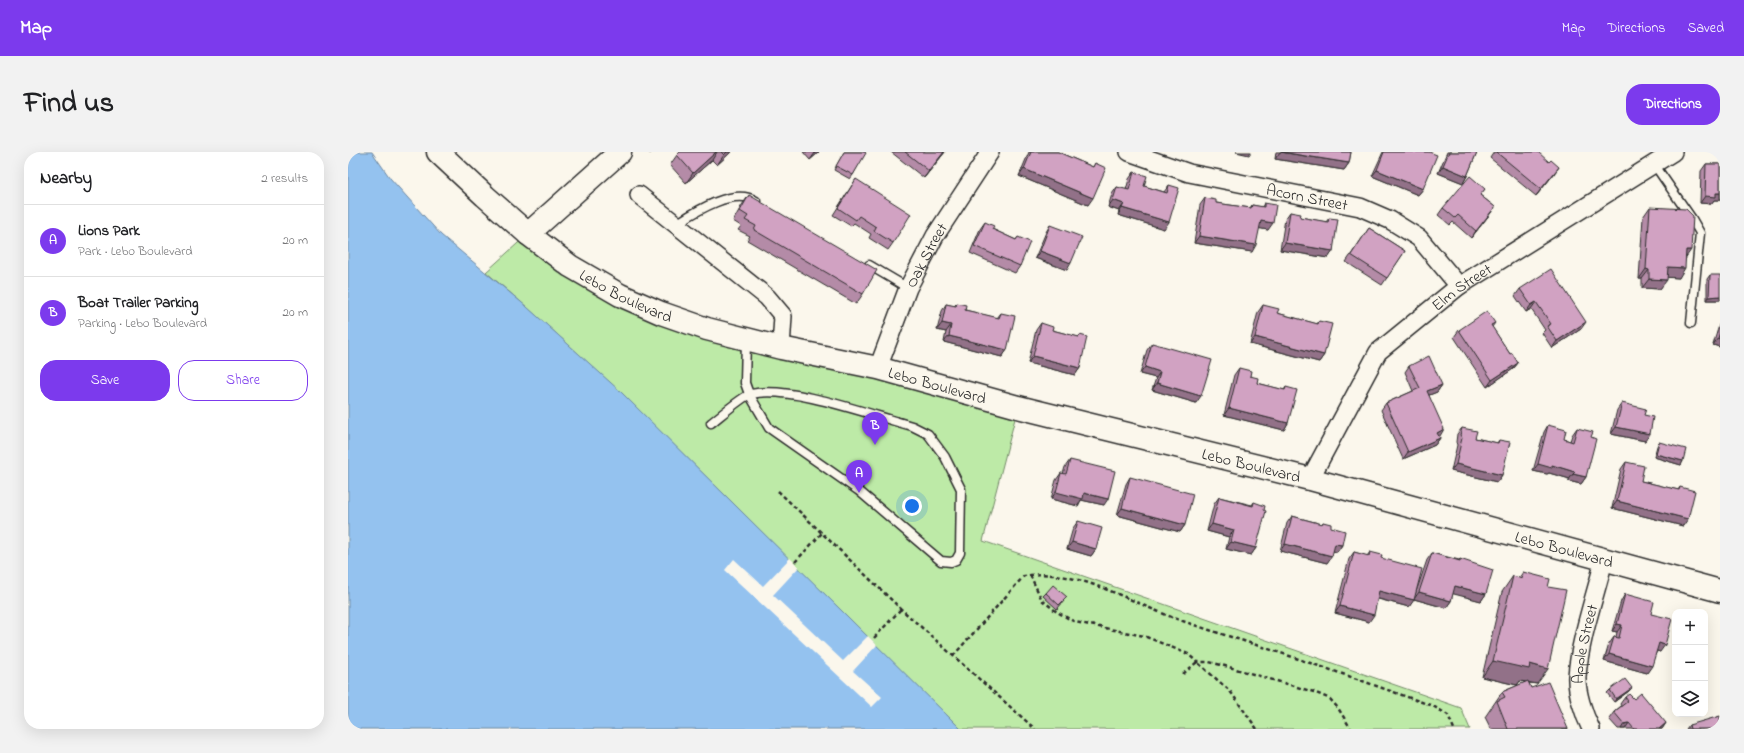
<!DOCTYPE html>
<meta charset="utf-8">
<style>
:root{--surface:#fff;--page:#f2f2f2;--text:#202124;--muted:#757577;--line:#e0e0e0;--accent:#7c3aed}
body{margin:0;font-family:"Indie Flower",sans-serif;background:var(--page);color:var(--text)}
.controls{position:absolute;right:12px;bottom:12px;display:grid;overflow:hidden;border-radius:8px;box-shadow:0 4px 16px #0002}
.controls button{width:36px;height:36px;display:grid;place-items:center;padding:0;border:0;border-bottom:1px solid var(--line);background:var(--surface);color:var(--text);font:20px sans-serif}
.you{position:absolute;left:564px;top:354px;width:14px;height:14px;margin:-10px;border:3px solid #fff;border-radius:50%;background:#1a73e8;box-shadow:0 0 0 6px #1a73e833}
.badge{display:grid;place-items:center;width:26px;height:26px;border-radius:50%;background:var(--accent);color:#fff;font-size:13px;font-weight:700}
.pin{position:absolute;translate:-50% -33px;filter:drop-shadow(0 1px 2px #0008)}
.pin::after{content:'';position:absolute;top:21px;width:14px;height:12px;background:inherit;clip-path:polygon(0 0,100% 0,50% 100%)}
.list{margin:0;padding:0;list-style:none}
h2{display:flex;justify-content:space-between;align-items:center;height:52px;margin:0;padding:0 16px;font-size:17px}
h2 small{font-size:13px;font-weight:400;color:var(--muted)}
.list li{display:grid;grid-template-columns:26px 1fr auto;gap:12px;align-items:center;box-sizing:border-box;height:72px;padding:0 16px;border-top:1px solid var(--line)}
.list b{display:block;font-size:15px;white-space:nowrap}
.list p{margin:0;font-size:13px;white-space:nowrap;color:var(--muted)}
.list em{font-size:13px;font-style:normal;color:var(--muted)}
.actions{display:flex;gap:8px;padding:12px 16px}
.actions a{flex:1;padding:9px 0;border:1px solid var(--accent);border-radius:16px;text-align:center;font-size:14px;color:var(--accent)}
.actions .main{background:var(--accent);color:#fff}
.icon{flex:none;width:22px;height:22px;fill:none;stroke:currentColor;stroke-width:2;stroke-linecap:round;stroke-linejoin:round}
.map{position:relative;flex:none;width:1372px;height:577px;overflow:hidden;border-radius:16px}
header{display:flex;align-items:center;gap:24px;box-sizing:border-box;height:56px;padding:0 20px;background:var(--accent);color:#fff}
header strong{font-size:19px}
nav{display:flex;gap:22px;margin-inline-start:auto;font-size:14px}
.intro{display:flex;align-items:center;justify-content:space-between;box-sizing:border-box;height:96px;padding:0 24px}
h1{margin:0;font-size:28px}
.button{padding:10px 18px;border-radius:16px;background:var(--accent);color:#fff;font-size:14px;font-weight:700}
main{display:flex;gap:24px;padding:0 24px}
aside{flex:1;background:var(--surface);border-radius:16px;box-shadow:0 4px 16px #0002}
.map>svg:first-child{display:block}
</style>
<header>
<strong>Map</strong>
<nav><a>Map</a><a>Directions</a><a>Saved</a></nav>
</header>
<div class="intro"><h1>Find us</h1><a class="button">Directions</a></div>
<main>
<aside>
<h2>Nearby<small>2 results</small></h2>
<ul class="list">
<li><span class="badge">A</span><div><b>Lions Park</b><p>Park · Lebo Boulevard</p></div><em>20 m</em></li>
<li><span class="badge">B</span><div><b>Boat Trailer Parking</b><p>Parking · Lebo Boulevard</p></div><em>20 m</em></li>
</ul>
<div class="actions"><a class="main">Save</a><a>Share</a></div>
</aside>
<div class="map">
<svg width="1372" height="577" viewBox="0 0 1372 577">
<rect width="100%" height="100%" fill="#fbf7ec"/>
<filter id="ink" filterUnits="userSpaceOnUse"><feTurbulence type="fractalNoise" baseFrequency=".025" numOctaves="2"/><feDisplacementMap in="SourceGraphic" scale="8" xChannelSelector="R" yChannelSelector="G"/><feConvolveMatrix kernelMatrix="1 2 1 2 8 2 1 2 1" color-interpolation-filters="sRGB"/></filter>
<g filter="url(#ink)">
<path fill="#bdeaa7" stroke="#748a69" d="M180,82L272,143L670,255L635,389L1113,556L1122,577H613C453,426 306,262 138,120Z"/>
<path fill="#94c2ef" stroke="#6a86a1" d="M0,0H24L42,26L93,83L179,155L273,240L613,577H0Z"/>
<path fill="#fbf7ec" d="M442,406L451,415L425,443L495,509L520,484L529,493L505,519L534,545L524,555L377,418L386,407L415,434Z"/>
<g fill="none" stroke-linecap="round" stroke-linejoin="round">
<defs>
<g id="service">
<path d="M1306,12L1344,67L1352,81L1343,171"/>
<path d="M328,72C347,60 385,35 408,49"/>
<path d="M521,113L560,136"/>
<path d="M363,271C371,265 395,244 403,242C443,233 523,263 564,274L580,282L597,305L613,337L612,401L608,408L603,410L593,409L511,339L421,276L401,242L397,231L398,188"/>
</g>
<g id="minor">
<path id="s1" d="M781,0L841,21L1012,55L1042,68L1071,86L1111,134"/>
<path d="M291,43L419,145L435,164L433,196"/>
<path id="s2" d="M530,216L560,136L587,84L642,0"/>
<path id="s3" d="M962,327L1030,200L1111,134L1325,0"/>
<path id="s4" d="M1243,577C1236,563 1228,539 1229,524C1232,486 1247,445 1256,408"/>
</g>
<g id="secondary">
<path id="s5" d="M90,0L137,44L180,82L222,114L272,143L313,161L359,177L433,196L530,216L670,255L962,327L1372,439"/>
<path d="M180,82L272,0"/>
</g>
</defs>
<use href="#service" stroke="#2b2b2b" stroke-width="11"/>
<use href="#minor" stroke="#2b2b2b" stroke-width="20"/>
<use href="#secondary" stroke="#2b2b2b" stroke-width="25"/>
<g stroke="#2b2b2b" stroke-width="2.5" stroke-dasharray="4 3" stroke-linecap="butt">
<path d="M302,0L303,1"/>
<path d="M430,339L553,457L687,577"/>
<path d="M447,410L474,381"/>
<path d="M682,423L694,448L709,460L727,470L796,484L840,502L849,510H861L881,515L966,540L982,547L990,556L1003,577"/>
<path d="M526,486L553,457"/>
<path d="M605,504L676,424C725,414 784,451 829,467C871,482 914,494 956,509C999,523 1042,539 1085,554L1100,563L1106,577"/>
<path d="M835,522L849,510L882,539L909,577"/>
</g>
<use href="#service" stroke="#fbf7ec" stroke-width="8"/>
<use href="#minor" stroke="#fbf7ec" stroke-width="17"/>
<use href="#secondary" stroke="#fbf7ec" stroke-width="22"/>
</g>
<g fill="#b48ba7" stroke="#2b2b2b">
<path d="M332,0H383L369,13L364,8L338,31L322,13L329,3Z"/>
<path d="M455,0H471L462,8Z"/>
<path d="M496,0H517L505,23L502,27L486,18Z"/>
<path d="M543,0H597L576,26Z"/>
<path d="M681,0H710L745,15L747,11L740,53L671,24Z"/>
<path d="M928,0H1003L1001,11L996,18L927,7Z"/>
<path d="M1035,0H1081L1075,37L1070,43L1024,24Z"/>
<path d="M1099,0H1129L1119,24L1115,31L1090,21Z"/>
<path d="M1146,0H1190L1206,22L1188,44L1142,6Z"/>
<path d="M1358,12H1372V48H1366L1363,52L1352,51L1353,19Z"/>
<path d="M786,20L796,34L816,40L821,33L816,77L770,63L771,59L760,55L764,42L769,35L778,38L781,27Z"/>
<path d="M508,27L545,91L540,98L521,86L523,82L506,71L503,74L485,63Z"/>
<path d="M1137,37L1132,43L1147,55L1142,62L1123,86L1105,70L1102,73L1090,63L1095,56Z"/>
<path d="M401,43L515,142L508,152L399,88L402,84L390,78L393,74L385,69L394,53Z"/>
<path d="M857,46L868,51L902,56L904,53L914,55L916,51L920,78L911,76L904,100L846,91L852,53Z"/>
<path d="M1302,55L1338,106L1331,126L1319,125L1312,137L1294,136V127H1291L1295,65Z"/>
<path d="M942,60L952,65L978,70L981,66L985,99L980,106L932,98L937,67Z"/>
<path d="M637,70L644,77L668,88L670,85L672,114L667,121L622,101L632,77Z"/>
<path d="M702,73L719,118L687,106L698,80Z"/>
<path d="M1021,76L1057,99L1034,133L998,110Z"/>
<path d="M1362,123L1372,148H1359V127Z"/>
<path d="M1172,137L1233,177L1204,196L1194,181L1197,178L1183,157L1178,160L1167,144Z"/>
<path d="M609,151L617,158L649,166L653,161L659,198L654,205L596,190L598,180L589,178L594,159L598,152L606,154Z"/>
<path d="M915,153L929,161L969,172L971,169L976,203L971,210L902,192L910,160Z"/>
<path d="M1372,170V195L1365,193Z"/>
<path d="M693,171L704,178L730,185L732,183V216L727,223L680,211L688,178Z"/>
<path d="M1147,171L1144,175L1162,202L1170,211L1165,217L1139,235L1106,185L1111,178Z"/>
<path d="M804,191L848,251L804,238L808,226L792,222L799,198Z"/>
<path d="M1061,214L1094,233L1089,240L1081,243L1092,286L1087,293L1055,307L1033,258L1038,251L1065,239L1057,220Z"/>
<path d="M891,216L902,224L909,231L936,238L938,235L940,271L936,278L876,263L886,223Z"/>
<path d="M1274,251L1296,263L1297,289L1263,282L1269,258Z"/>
<path d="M1200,273L1216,287L1222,289L1224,283L1229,276L1243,285L1238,325L1233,332L1220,329L1222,327L1201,321L1199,322L1185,319L1196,280Z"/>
<path d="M1114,276L1127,286L1149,291L1151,288L1154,323L1149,330L1103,319L1109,293L1108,290L1109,282Z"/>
<path d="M1311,290L1335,309L1333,313L1306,305L1309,294Z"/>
<path d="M722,308L756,353L733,348L730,354L703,347L708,328L713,321L715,322L717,315Z"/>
<path d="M1278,310L1293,329L1330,338L1332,335L1335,374L1264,356L1273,317Z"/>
<path d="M782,325L837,373L832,380L769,363L778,332Z"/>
<path d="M871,345L904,353L906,350L908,396L903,403L878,397L881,385L859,379L866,352Z"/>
<path d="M944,364L974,372L975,370L983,375L994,393L989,400L985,399L979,411L932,399L939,371Z"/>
<path d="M730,369L748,397L743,404L719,397L725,376Z"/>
<path d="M1006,400L1019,404L1022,400L1033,406L1067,443L1079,408L1084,401L1111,408L1112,407L1138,442L1133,449L1105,441L1103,449L1098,456L1066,447L1061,455L1030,447L1021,470L987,461L1001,407Z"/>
<path d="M1175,420L1200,435L1189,532L1181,531L1183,536L1220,577H1143L1137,565L1154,540L1178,530L1172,529L1169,533L1134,525L1154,440L1165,424L1171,426Z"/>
<path d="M698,441L716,449L709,457L695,444Z"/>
<path d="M1277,442L1303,462L1312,500L1309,499L1299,521L1256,509L1261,492L1266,485H1268L1269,480L1264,479L1273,449Z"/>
<path d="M1262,538L1281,539L1266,550L1259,541Z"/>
<path d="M1277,545L1286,547L1318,571L1314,577H1270L1261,567L1266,560L1273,554L1272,552Z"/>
<path d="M1341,573L1372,577H1338Z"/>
</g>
<g fill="#927188" stroke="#2b2b2b">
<path d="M368,0H369L364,8L338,31L345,21Z"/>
<path d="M379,0H383L369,13L376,3Z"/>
<path d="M468,0H471L462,8L467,1Z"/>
<path d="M596,0H597L576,26L581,19Z"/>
<path d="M888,0H903L901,3Z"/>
<path d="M932,0L1001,11L996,18L927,7Z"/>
<path d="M1095,14L1119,24L1115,31L1090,21Z"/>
<path d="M1211,15L1206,22L1188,44L1193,37Z"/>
<path d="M676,17L745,46L740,53L671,24Z"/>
<path d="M1029,18L1075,37L1070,43L1024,24Z"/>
<path d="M1368,41H1372V48H1366L1363,52L1352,51L1357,44Z"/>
<path d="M765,48L776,52L771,59L760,55Z"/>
<path d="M1147,55L1142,62L1123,86L1128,79Z"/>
<path d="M774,56L821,70L816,77L770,63Z"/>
<path d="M913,69L925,71L920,78L908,76Z"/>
<path d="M851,84L908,93L904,100L846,91Z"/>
<path d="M937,91L985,99L980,106L932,98Z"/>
<path d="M1338,98H1343L1336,108Z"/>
<path d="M692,99L723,111L719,118L687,106Z"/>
<path d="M1320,115L1337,116L1331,126L1313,125Z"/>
<path d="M1298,117L1301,118L1294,127H1291Z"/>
<path d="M1301,127L1319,128L1312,137L1294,136Z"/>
<path d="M1372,144V148H1359L1361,145Z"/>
<path d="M1188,150L1183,157L1178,160L1183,153Z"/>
<path d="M1238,170L1233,177L1204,196L1209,189Z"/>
<path d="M594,171L603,173L598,180L589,178Z"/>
<path d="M601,184L659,198L654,205L596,190Z"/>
<path d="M907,185L976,203L971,210L902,192Z"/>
<path d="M1370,186L1372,187V195L1365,193Z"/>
<path d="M685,204L732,216L727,223L680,211Z"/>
<path d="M1170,211L1165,217L1139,235L1144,228Z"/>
<path d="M797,215L812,220L808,226L792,222Z"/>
<path d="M809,231L853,244L848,251L804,238Z"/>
<path d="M1094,233L1089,240L1074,246L1079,239Z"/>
<path d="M881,256L940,271L936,278L876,263Z"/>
<path d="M1268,275L1302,282L1297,289L1263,282Z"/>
<path d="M1096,277L1092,284L1084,288L1089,281Z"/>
<path d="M1092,286L1087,293L1055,307L1060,300Z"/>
<path d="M1308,302L1335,309L1333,313L1306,305Z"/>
<path d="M1108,312L1154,323L1149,330L1103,319Z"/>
<path d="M1190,312L1204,313L1227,320L1222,327L1201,321L1199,322L1185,319Z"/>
<path d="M1225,322L1238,325L1233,332L1220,329Z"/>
<path d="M708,340L736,341L760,347L756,353L733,348L730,354L703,347Z"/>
<path d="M1269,349L1340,367L1335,374L1264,356Z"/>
<path d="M774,356L837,373L832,380L769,363Z"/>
<path d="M864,372L886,378L881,385L859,379Z"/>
<path d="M724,390L748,397L743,404L719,397Z"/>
<path d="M883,390L908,396L903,403L878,397Z"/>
<path d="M937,392L984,404L979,411L932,399Z"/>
<path d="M987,392L994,393L989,400L982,399Z"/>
<path d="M1107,434L1138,442L1133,449L1102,441Z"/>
<path d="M1031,439L1066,448L1061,455L1027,446Z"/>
<path d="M1071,440L1103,449L1098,456L1066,447Z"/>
<path d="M992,454L1026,463L1021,470L987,461Z"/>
<path d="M1269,472L1274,473L1269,480L1264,479Z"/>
<path d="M1311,491L1317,493L1312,500L1306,498Z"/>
<path d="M1261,502L1304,514L1299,521L1256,509Z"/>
<path d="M1145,509L1182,512L1200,517L1189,532L1172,529L1169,533L1134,525Z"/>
<path d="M1284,536L1281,539L1266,550L1268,547Z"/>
<path d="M1281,571L1277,577H1273L1276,572Z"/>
<path d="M1318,571L1314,577H1311Z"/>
</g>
<g fill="#d1a2c2" stroke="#2b2b2b">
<path d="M332,0H368L345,21L329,3Z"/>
<path d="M373,0H379L376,3Z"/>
<path d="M496,0H517L518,1L505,23L488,14Z"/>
<path d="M557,0H596L581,19Z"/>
<path d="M683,0H710L745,15L747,11L758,16L745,46L676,17Z"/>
<path d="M933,0H1003L1001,11Z"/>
<path d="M1036,0H1081L1089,3L1075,37L1029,18Z"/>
<path d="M1101,0H1129L1119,24L1095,14Z"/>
<path d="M1148,0H1190L1201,10L1203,8L1211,15L1193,37Z"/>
<path d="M1358,12H1372V41H1368V45L1357,44Z"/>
<path d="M786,20L799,24L796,34L819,41L821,33L831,36L821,70L774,56L776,52L765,48L769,35L781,38Z"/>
<path d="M1122,24L1137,37L1132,43L1147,55L1128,79L1110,63L1107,66L1095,56Z"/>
<path d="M508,27L563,62L545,91L526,79L528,75L511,64L508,68L490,56Z"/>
<path d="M401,43L529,118L515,142L406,78L408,74L397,68L400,64L392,59Z"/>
<path d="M857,46L868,48V51L903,56L904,53L916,55V51L928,53L925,71L913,69L908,93L851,84Z"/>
<path d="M1302,55L1338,57L1345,64L1343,98H1338L1337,116L1320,115L1319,128L1301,127V118L1298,117Z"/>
<path d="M942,60L953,62L952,65L980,70L981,66L990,67L985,99L937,91Z"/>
<path d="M637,70L646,74L644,77L668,88L670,85L682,90L672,114L626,94Z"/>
<path d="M702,73L734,85L723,111L692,99Z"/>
<path d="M1021,76L1057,99L1039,126L1003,103Z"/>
<path d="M1203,117L1238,170L1209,189L1199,174L1203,172L1188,150L1183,153L1172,137Z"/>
<path d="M1362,123H1372V144L1361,145Z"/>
<path d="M609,151L618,153L617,158L651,166L653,161L667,164L659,198L601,184L603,173L594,171L598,152L608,154Z"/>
<path d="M915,153L931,157L929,161L970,172L971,169L984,172L976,203L907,185Z"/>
<path d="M1139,159L1147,171L1143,173L1162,202L1164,201L1170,211L1144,228L1111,178Z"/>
<path d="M693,171L705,175L704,178L731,185L732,183L739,185L732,216L685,204Z"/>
<path d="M1372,180V187L1370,186Z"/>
<path d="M804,191L864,208L853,244L809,231L812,220L797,215Z"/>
<path d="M1081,204L1094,233L1079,239L1096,277L1089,281L1092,286L1060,300L1038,251L1072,236L1061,214Z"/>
<path d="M891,216L903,219L902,224L910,226L909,231L937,238L938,235L949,238L940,271L881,256Z"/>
<path d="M1274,251L1298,257L1296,263L1305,265L1302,282L1268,275Z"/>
<path d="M1200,273L1218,278L1216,287L1225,290L1229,276L1245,280L1243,285L1248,287L1238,325L1225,322L1227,320L1204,313V316L1190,312Z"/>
<path d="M1114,276L1129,279L1127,286L1150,291L1151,288L1162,290L1154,323L1108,312L1114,286L1112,283Z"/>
<path d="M1311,290L1338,297L1335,309L1308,302Z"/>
<path d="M722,308L767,319L760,347L736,341L735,347L708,340L713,321L718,322Z"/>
<path d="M1278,310L1296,314L1293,329L1331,338L1332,335L1347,339L1340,367L1269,349Z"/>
<path d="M782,325L845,342L837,373L774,356Z"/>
<path d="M871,345L905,354L906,350L917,354L916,358L918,359L908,396L883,390L886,378L864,372Z"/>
<path d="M944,364L974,372L975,370L983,372V375L997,379L994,393L987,392L984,404L937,392Z"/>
<path d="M730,369L754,376L748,397L724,390Z"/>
<path d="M1006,400L1021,404L1022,400L1034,403L1033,406L1074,417L1066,448L1031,439L1026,463L992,454Z"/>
<path d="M1084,401L1112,409V407L1145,418L1138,442L1107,434L1103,449L1071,440Z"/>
<path d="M1175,420L1202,427L1200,435L1218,438L1200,517L1182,512L1181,517L1145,509L1165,424L1174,427Z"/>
<path d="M705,433L719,445L711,453L698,441Z"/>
<path d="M1277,442L1306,450L1303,462L1324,467L1317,493L1311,491L1304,514L1261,502L1266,485L1271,486L1274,473L1269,472Z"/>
<path d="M1277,527L1284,536L1268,547L1262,538Z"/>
<path d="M1180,529L1183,536L1200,530L1220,577H1160L1149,549L1157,545L1154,540Z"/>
<path d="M1293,541L1318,571L1311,577H1286L1281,571L1276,572L1266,560L1280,549L1277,545L1281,542L1286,547Z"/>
<path d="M1372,564V577H1342L1341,573Z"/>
</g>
</g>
<g text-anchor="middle" stroke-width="3" stroke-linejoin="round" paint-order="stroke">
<g font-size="16" fill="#2b2b2b" stroke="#fbf7ec">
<text dy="6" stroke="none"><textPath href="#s1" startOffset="184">Acorn Street</textPath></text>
<text dy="6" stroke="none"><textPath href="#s2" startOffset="123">Oak Street</textPath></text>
<text dy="6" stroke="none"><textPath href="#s3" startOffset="250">Elm Street</textPath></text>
<text dy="6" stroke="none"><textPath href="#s5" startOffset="238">Lebo Boulevard</textPath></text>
<text dy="6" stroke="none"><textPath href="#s5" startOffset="563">Lebo Boulevard</textPath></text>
<text dy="6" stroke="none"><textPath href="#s5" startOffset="887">Lebo Boulevard</textPath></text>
<text dy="6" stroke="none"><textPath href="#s5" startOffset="1211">Lebo Boulevard</textPath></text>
<text dy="6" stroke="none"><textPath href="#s4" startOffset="88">Apple Street</textPath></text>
</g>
</g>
</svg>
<div class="controls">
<button>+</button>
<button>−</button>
<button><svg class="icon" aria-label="layers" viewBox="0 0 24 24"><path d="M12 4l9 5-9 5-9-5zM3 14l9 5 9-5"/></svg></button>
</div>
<div class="you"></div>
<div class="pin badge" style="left:511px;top:341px">A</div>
<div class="pin badge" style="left:527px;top:293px">B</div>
</div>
</main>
